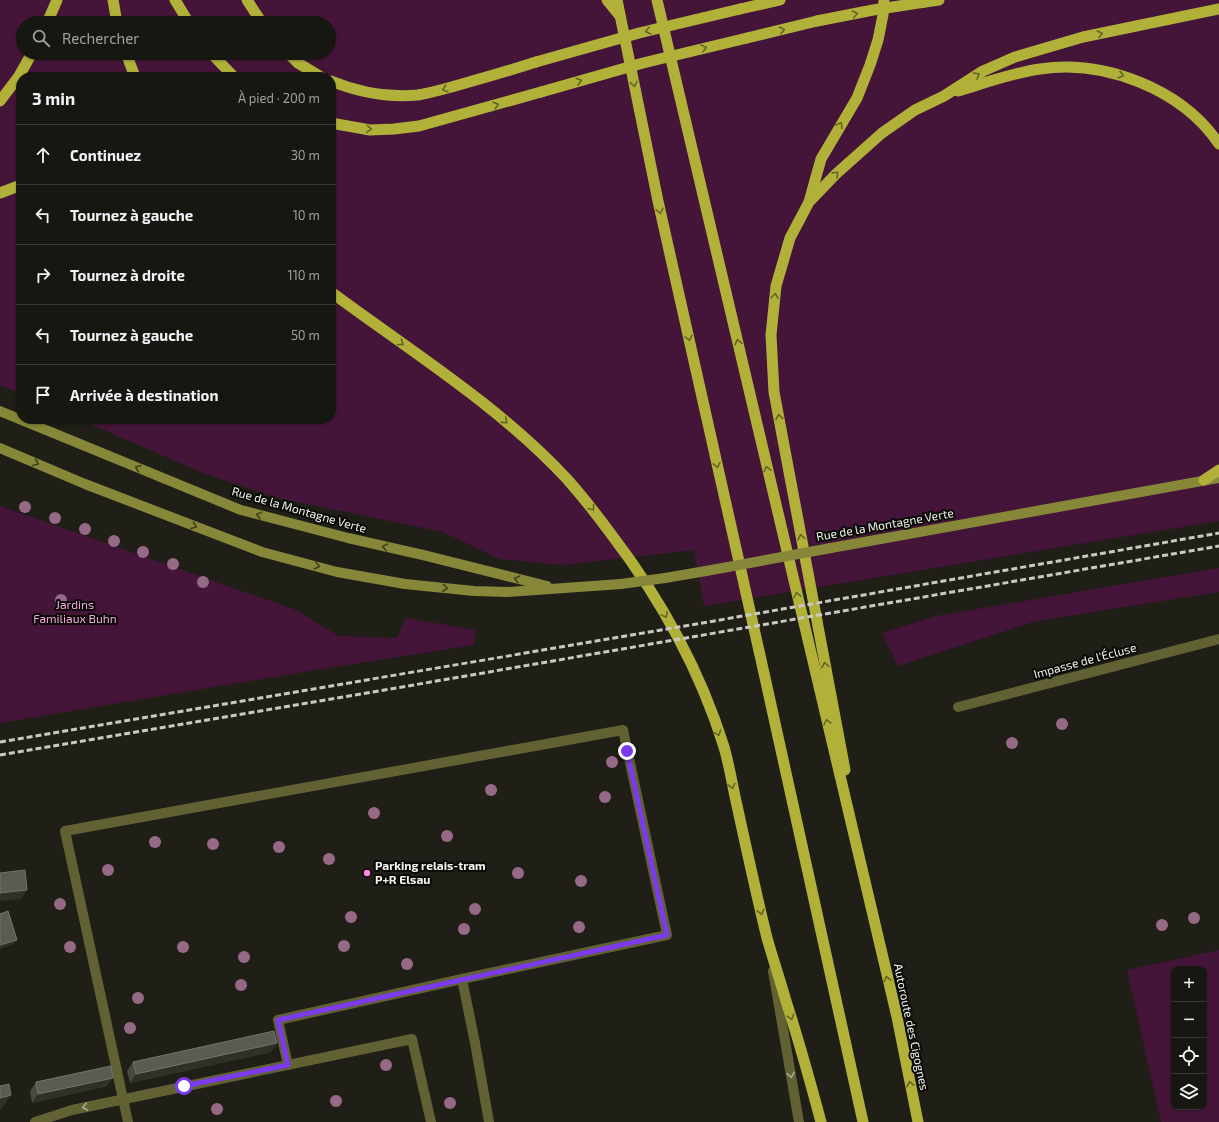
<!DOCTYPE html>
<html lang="fr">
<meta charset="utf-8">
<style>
:root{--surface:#171712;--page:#242420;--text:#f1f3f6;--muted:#9e9f9f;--line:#363632}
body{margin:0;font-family:"Exo 2",sans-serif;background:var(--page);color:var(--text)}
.controls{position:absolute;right:12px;bottom:12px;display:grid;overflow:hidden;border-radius:8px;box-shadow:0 1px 3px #0004}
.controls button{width:36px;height:36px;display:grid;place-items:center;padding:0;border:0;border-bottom:1px solid var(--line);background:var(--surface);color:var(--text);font:20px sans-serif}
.stop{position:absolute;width:12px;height:12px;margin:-9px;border:3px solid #7c3aed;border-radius:50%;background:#fff}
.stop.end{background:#7c3aed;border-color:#fff;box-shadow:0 1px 4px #0008}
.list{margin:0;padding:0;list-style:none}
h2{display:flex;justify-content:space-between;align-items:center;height:52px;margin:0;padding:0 16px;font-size:17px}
h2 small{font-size:13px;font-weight:400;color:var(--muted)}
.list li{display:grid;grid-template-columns:26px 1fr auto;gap:12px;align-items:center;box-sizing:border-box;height:60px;padding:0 16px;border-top:1px solid var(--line)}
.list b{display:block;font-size:15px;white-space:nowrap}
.list em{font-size:13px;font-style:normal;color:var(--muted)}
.icon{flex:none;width:22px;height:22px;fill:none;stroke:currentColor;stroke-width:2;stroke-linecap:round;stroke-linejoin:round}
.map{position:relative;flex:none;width:1219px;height:1122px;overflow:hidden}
.search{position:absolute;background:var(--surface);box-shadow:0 1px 3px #0004;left:16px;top:16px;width:320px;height:44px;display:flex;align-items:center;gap:10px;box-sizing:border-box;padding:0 14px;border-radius:22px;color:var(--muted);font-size:15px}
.panel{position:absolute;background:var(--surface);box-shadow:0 1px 3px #0004;left:16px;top:72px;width:320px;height:352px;border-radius:16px}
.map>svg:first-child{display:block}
</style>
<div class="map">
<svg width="1219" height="1122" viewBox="0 0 1219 1122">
<rect width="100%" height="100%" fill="#1f1f18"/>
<g fill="#441539" fill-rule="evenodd">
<path d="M0,0H1219V521L704,606L694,550L562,565L500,559L443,532L278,498L203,473L79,419H331V77H21V394L0,385ZM23,23H329V53H23Z"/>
<path d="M0,506L296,610L339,636L397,638L406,618L475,630L474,645L328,668L0,723Z"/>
<path d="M1219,568V592L1036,621L898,666L882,633L936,616Z"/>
<path d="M1219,950V1122H1161L1127,970ZM1174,969H1204V1107H1174Z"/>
</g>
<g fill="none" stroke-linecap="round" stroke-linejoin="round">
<g stroke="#616133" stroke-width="10">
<path d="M958,707L1219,639"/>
<path d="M288,1065L278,1020L462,979L475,1043"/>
<path d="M35,1122L72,1110L412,1039L431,1122"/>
<path d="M128,1122L65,831L623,730L667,935L462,979"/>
</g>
<g stroke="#616133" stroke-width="10">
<path d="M773,971L799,1122"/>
<path d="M475,1043L489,1122"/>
</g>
<g stroke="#868738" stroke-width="10">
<path d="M0,411L241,510L348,538L423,555L547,586"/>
<path d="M0,448L85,484L262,552L337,572L405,584L474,591L507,592L621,584"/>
<path d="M831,548L1219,478"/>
<path d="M665,578L706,571"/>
</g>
<g stroke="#b1b13a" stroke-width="11">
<path d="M113,0L117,23"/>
<path d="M175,0L189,23"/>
<path d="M247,0L262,23"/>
<path d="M607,0L620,16"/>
<path d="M617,0L658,201L764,673L863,1122"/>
<path d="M657,0L897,1017L918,1122"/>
<path d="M925,2L939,0"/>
<path d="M740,9L780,0"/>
<path d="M47,23L57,0"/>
<path d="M747,38L817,21"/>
<path d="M126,53L135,77"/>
<path d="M211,53L234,77"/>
<path d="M288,53L298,63L321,77"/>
<path d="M331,81C358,92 388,98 418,95C435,92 452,87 469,82C491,76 514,69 536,62"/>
<path d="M958,91C985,83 1012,73 1040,69C1104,59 1182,89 1219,144"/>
<path d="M0,101L19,76L32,53"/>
<path d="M331,123L370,130L394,129L419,126L541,92"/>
<path d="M0,193L21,185"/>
<path d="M811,200L836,174L882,133L915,110L944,96L983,71L1015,57L1083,37L1219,9"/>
<path d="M331,292C412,352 498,405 567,479C583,497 597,515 611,534C660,598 700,670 724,747C729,764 732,783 736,801C746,847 756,893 767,938C773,959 780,980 786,1001C799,1041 810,1081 821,1122"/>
<path d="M1204,480L1219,470"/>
<path d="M845,770L774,392L771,335L776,286L790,238L809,202L821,159L857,98L870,65L878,40L883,15L884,0"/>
</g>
<g stroke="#c9c9c3" stroke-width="3" stroke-dasharray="6 3" stroke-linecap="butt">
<path d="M0,742L691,625L1219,533"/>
<path d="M0,755L373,692L1219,546"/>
</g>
<g stroke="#868738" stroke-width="10">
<path d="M706,571L831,548"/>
<path d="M621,584L665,578"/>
</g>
<g stroke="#b1b13a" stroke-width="11">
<path d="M817,21L873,10L925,2"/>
<path d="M536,62L639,33L740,9"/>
<path d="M541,92L643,63L747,38"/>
</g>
</g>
<g fill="#966a87">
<circle cx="25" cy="507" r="6"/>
<circle cx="55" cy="518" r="6"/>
<circle cx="85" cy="529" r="6"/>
<circle cx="114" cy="541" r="6"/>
<circle cx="143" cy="552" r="6"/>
<circle cx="173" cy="564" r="6"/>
<circle cx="203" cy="582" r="6"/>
<circle cx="61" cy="600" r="6"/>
<circle cx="1062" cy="724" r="6"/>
<circle cx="1012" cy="743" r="6"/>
<circle cx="612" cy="762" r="6"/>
<circle cx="491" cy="790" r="6"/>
<circle cx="605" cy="797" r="6"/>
<circle cx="374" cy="813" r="6"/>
<circle cx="447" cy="836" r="6"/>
<circle cx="155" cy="842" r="6"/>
<circle cx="213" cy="844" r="6"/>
<circle cx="279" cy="847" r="6"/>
<circle cx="329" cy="859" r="6"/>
<circle cx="108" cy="870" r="6"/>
<circle cx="518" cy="873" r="6"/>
<circle cx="581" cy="881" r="6"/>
<circle cx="60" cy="904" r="6"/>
<circle cx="475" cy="909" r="6"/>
<circle cx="351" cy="917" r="6"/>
<circle cx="1194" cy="918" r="6"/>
<circle cx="1162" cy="925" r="6"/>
<circle cx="579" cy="927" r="6"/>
<circle cx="464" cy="929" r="6"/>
<circle cx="344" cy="946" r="6"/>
<circle cx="70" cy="947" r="6"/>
<circle cx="183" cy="947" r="6"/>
<circle cx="244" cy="957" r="6"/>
<circle cx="407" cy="964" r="6"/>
<circle cx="241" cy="985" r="6"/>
<circle cx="138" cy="998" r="6"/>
<circle cx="130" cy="1028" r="6"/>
<circle cx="386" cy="1065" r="6"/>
<circle cx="336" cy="1101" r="6"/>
<circle cx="450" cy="1103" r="6"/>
<circle cx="217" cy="1109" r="6"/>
</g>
<g fill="#494941">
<path d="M277,1043L271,1052L130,1083L127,1071L133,1062Z"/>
<path d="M36,1082L107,1086L32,1103L30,1091Z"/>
</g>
<g fill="#303029">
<path d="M27,890L21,899L0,901V893Z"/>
<path d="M17,940L14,944L0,949V945Z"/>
<path d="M277,1043L271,1052L130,1083L136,1074Z"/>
<path d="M113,1078L107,1086L32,1103L38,1094Z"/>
<path d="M11,1095L2,1108L0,1109V1098Z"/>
</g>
<g fill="#5b5b54" stroke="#74746c">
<path d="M25,870L27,890L0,893V873Z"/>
<path d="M8,911L17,940L0,945V914Z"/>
<path d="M274,1031L277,1043L136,1074L133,1062Z"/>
<path d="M111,1066L113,1078L38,1094L36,1082Z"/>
<path d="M9,1084L11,1095L0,1098V1086Z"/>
</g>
<defs><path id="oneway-chevron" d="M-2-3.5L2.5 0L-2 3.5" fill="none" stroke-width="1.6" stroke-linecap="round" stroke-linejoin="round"/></defs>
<g stroke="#656523">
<use href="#oneway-chevron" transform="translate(855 14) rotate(-11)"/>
<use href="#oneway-chevron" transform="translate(782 30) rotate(-13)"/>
<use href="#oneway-chevron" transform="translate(648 31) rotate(167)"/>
<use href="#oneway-chevron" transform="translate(1100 34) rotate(-12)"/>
<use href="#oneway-chevron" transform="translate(704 48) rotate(-14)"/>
<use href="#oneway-chevron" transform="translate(977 75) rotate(-32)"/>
<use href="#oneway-chevron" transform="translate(1121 75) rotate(16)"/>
<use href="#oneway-chevron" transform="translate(579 81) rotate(-16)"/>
<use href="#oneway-chevron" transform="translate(634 84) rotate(79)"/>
<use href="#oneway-chevron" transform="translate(445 89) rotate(164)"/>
<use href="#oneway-chevron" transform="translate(496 105) rotate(-16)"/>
<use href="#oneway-chevron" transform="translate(840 125) rotate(-60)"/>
<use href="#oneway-chevron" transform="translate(369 129) rotate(4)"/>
<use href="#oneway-chevron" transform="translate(836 174) rotate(-44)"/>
<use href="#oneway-chevron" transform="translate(660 211) rotate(77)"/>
<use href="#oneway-chevron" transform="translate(775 296) rotate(-84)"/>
<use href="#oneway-chevron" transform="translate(689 338) rotate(77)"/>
<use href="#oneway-chevron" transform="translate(738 342) rotate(-103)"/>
<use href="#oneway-chevron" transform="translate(401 343) rotate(34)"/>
<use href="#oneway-chevron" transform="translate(779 417) rotate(-100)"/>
<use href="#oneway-chevron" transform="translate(505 421) rotate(40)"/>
<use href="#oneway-chevron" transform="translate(717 465) rotate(77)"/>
<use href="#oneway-chevron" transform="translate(767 469) rotate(-103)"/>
<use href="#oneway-chevron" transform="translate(592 508) rotate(53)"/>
<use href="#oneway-chevron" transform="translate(801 537) rotate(-101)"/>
<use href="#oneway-chevron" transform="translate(797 595) rotate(-103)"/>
<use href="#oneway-chevron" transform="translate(665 615) rotate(62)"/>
<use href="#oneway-chevron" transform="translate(825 665) rotate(-101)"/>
<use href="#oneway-chevron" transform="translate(827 722) rotate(-103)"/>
<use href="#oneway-chevron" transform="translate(718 733) rotate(70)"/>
<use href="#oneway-chevron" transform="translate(732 786) rotate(77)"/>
<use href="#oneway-chevron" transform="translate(761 912) rotate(77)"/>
<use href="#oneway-chevron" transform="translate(887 979) rotate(-104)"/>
<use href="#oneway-chevron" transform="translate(791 1017) rotate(73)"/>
<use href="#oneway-chevron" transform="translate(910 1084) rotate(-102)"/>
</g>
<g stroke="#41421c">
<use href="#oneway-chevron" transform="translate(36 463) rotate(23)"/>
<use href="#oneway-chevron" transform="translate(138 468) rotate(-158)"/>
<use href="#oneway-chevron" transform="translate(259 515) rotate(-165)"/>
<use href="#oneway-chevron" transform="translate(194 526) rotate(21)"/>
<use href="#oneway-chevron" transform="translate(385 547) rotate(-167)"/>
<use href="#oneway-chevron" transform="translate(317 566) rotate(14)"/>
<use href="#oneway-chevron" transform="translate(517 579) rotate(-166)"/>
<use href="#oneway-chevron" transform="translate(445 588) rotate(6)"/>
</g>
<g stroke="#abab92">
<use href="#oneway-chevron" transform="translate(791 1075) rotate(80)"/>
<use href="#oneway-chevron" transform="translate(85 1107) rotate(169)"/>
</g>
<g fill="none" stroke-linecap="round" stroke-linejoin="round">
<path stroke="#7c3aed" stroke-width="5" d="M184,1086L288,1065L278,1020L667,935L627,751"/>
</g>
<circle fill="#fe85e0" stroke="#090906" stroke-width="1.5" cx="367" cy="873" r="4"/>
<g text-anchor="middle" stroke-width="4" stroke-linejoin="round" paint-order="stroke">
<g font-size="12" fill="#f5f5f0" stroke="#090906">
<text transform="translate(299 510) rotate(16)" y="4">Rue de la Montagne Verte</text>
<text transform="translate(885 525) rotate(-10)" y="4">Rue de la Montagne Verte</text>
<text transform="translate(1085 661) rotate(-15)" y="4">Impasse de l'Écluse</text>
<text transform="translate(911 1027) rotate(78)" y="4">Autoroute des Cigognes</text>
</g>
<g font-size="12" fill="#f7a7e1" stroke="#090906">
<text x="75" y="609">Jardins<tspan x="75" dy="14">Familiaux Buhn</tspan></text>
</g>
<g font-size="12" font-weight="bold" fill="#f5f5f0" stroke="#090906" text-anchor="start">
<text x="375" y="870">Parking relais-tram<tspan x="375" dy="14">P+R Elsau</tspan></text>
</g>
</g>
</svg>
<div class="controls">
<button>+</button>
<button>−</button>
<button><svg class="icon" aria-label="locate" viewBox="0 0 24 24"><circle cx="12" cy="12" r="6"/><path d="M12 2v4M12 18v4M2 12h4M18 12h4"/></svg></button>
<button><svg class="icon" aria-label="layers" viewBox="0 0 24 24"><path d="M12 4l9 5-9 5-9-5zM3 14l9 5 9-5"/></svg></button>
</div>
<div class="stop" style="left:184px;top:1086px"></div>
<div class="stop end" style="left:627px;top:751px"></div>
<div class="search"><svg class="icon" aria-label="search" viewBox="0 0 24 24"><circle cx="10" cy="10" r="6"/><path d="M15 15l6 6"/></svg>Rechercher</div>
<section class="panel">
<h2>3 min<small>À pied · 200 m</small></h2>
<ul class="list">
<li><svg class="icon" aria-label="ahead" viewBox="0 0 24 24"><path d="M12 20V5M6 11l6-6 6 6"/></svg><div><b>Continuez</b></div><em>30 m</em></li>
<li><svg class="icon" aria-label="left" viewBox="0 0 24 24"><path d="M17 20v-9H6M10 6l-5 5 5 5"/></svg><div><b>Tournez à gauche</b></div><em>10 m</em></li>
<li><svg class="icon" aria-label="right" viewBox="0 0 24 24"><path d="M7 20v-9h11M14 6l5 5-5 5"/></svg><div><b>Tournez à droite</b></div><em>110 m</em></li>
<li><svg class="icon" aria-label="left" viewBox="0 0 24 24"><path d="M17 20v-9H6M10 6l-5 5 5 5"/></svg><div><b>Tournez à gauche</b></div><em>50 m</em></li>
<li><svg class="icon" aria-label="arrive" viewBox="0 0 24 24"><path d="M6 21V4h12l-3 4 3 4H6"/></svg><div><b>Arrivée à destination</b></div></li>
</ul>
</section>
</div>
